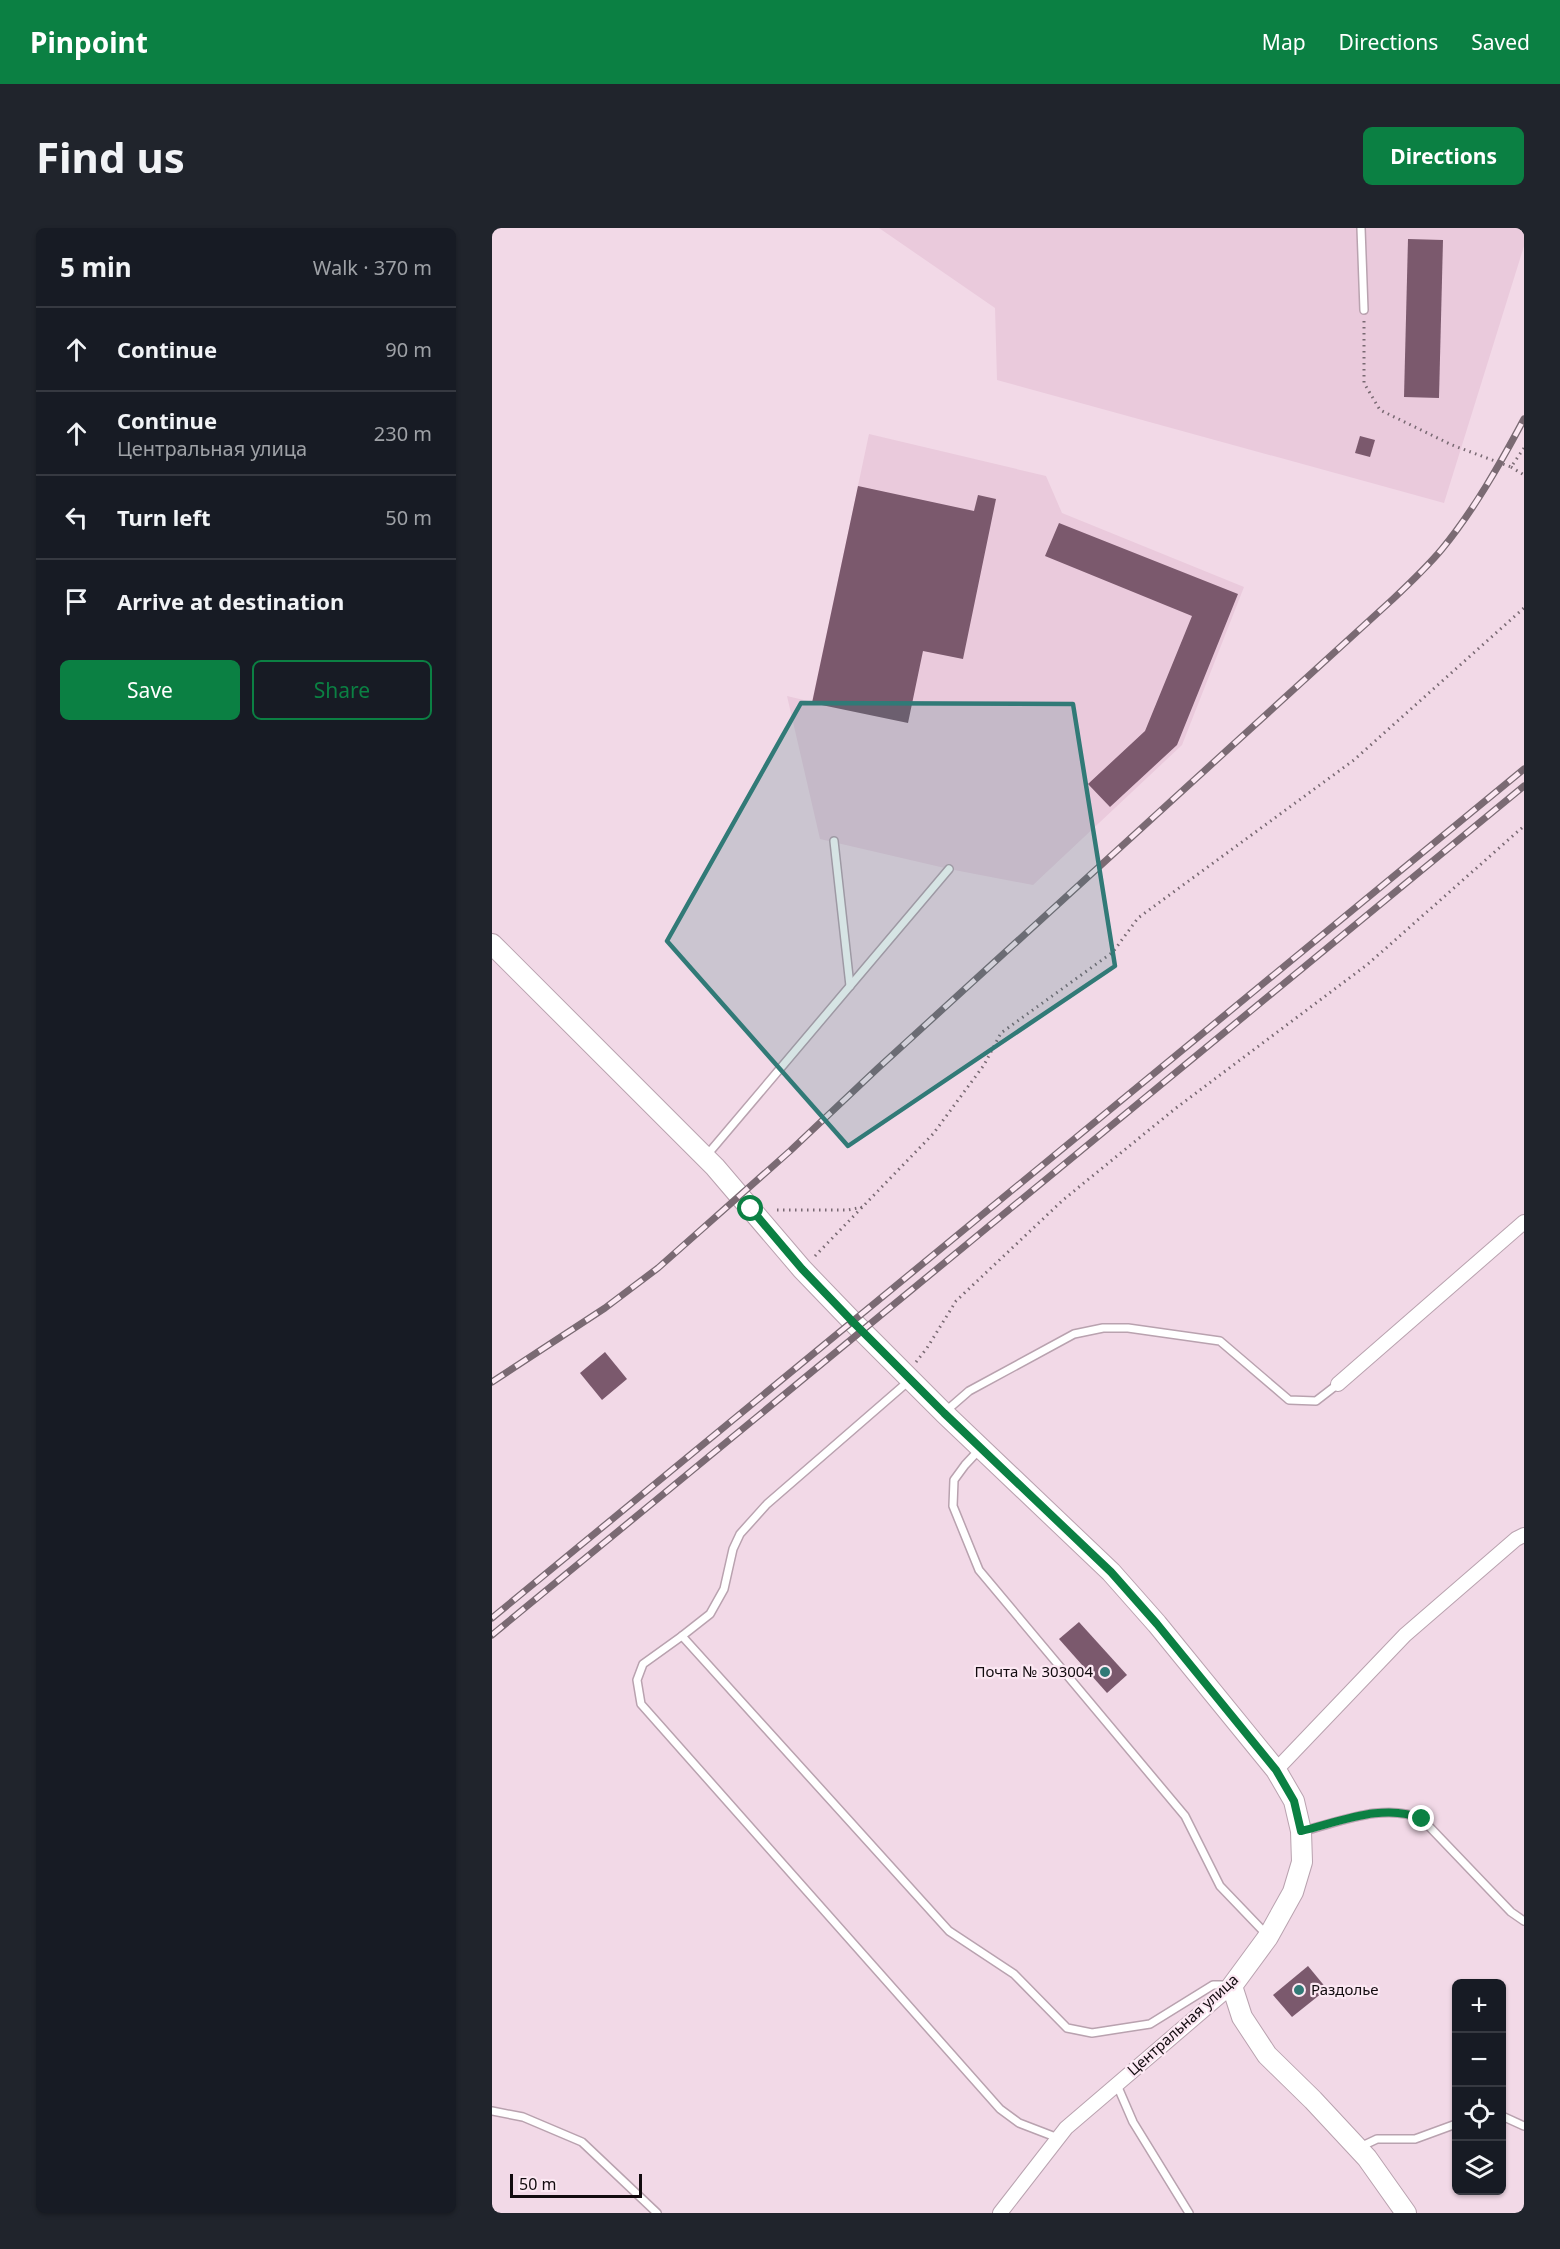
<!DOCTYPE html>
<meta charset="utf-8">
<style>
:root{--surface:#171b24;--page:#20242c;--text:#f1f3f6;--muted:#9ea1a6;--line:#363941;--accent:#0b8043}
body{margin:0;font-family:"Noto Sans",sans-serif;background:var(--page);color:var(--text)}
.controls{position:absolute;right:18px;bottom:18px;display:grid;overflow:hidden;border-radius:9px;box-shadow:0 2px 4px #0004}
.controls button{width:54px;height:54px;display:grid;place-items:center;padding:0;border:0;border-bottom:2px solid var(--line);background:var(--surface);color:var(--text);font:30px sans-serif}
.scale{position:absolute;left:18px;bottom:15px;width:132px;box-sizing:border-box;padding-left:6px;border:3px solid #120b0f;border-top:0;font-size:16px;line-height:21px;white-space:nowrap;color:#120b0f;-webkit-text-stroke:4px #fce8f3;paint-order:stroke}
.stop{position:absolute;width:18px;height:18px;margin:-14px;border:4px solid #0b8043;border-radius:50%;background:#fff}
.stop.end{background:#0b8043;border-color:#fff;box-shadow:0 2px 6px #0008}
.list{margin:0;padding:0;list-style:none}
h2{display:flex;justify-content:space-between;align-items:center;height:78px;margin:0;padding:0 24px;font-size:26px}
h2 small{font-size:20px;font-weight:400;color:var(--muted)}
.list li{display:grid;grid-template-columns:39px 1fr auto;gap:18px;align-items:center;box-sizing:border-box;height:84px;padding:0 24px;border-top:2px solid var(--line)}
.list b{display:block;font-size:22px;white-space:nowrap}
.list p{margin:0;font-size:20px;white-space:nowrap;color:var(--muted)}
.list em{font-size:20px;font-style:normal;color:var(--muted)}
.actions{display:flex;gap:12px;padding:18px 24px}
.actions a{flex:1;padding:14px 0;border:2px solid var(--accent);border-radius:9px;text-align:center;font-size:21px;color:var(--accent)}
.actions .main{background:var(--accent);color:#fff}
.icon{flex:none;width:33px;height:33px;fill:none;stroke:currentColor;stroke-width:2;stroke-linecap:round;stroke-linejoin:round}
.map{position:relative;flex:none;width:1032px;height:1985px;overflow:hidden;border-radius:9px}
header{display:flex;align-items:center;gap:36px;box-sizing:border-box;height:84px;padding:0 30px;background:var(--accent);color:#fff}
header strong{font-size:28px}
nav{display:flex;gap:33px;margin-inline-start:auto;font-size:21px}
.intro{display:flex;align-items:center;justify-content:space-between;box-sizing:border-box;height:144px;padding:0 36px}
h1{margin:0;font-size:42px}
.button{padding:15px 27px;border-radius:9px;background:var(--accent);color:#fff;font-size:21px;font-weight:700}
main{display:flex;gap:36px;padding:0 36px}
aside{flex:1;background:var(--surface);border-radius:9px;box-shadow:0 2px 4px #0004}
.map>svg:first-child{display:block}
</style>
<header>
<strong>Pinpoint</strong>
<nav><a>Map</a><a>Directions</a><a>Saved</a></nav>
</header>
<div class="intro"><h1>Find us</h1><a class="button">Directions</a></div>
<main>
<aside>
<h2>5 min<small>Walk · 370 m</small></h2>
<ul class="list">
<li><svg class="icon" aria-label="ahead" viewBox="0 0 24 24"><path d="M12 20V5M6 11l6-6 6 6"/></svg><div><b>Continue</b></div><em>90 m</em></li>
<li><svg class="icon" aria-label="ahead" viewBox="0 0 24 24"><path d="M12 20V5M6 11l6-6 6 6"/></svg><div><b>Continue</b><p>Центральная улица</p></div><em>230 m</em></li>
<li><svg class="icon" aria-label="left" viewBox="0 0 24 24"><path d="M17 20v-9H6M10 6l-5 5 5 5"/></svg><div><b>Turn left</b></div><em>50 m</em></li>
<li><svg class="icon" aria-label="arrive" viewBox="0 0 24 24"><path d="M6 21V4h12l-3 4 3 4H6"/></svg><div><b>Arrive at destination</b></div></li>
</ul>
<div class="actions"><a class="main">Save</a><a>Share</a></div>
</aside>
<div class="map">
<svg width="1032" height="1985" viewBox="0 0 1032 1985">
<rect width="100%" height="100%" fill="#f2d9e7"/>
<g fill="#eacadc">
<path d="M387,0H1032V18L952,275L505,152L503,80Z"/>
<path d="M377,206L554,248L570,285L752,359L690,517L541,657L457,641L328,611L295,468L320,474Z"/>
</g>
<g fill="#7b596d">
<path d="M916,11L951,12L947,170L912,169Z"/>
<path d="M868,208L883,212L878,229L863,225Z"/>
<path d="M366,258L482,283L486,267L504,271L471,431L431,423L416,495L320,475Z"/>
<path d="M567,295L746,366L685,517L618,579L596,556L653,503L700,388L553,328Z"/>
<path d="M113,1124L135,1151L110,1172L88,1145Z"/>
<path d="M587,1394L635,1447L615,1465L567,1411Z"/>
<path d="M816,1738L835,1761L800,1789L781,1767Z"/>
</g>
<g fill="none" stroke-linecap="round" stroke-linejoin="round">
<defs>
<g id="lane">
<path d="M869,0L872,82"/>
<path d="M342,613L358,758"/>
<path d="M215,927L457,641"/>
<path d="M454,1183L477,1163L582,1106L611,1100H636L728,1113L797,1172L824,1173L846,1156"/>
<path d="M487,1222L473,1237L462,1252L461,1278L487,1342L693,1588L728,1658L775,1707"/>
<path d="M190,1408L218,1386L232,1361L241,1321L248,1306L275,1276L418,1152"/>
<path d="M811,1603C848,1594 893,1574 930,1591L1019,1684L1032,1693"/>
<path d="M625,1857L641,1894L697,1985"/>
<path d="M0,1883L31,1889L90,1914L165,1985"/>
<path d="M1010,1888L1032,1898"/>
<path d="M566,1910L527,1895L508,1881L149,1476L145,1452L151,1436L190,1408L457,1703L522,1746L575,1800L600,1805L658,1796L721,1757H738"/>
<path d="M868,1919L885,1911H923L964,1896"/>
</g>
<g id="street">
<path d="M846,1156L1032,994"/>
<path d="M784,1542L913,1407L1024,1311L1032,1307"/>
<path d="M508,1985L574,1900L740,1758"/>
</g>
<path id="secondary" d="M0,716L223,939L310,1041L361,1094L452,1185L619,1344L665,1396L784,1542L802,1573L809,1603L810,1634L801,1664L776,1709L740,1758L750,1789L775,1827L821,1872L875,1930L914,1985"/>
</defs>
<use href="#lane" stroke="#b9a2af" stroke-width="10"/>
<use href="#street" stroke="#b9a2af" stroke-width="16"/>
<use href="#secondary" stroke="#b9a2af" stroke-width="22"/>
<g stroke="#786972" stroke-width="3" stroke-dasharray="1.5 4.5" stroke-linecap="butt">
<path d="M872,93V155L888,182L960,217L1019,239L1032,220"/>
<path d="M1019,239L1032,247"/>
<path d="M285,982H356L371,979"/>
<path d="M323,1028L441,906L492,837L509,805L621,724L646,690L862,532L1032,380"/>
<path d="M424,1134L435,1120L464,1073L571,972L684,880L876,736L1032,598"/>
</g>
<use href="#lane" stroke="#fff" stroke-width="7"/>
<use href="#street" stroke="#fff" stroke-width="14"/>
<use href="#secondary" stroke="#fff" stroke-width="20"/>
<defs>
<g id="rail">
<path d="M0,1154L113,1080L166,1040L298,923L385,841L901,371C918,355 935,339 950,321C982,282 1008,236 1032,191"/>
<path d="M0,1390L1032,541"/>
<path d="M0,1407L1032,558"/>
</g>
</defs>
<use href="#rail" stroke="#7a6a73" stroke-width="7"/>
<use href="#rail" stroke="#fce8f3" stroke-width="4.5" stroke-dasharray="14" stroke-linecap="butt"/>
</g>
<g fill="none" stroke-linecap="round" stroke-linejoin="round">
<path stroke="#0b8043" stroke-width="8" d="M259,981L310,1041L361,1094L452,1185L619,1344L665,1396L784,1542L802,1573L809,1603C847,1594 893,1574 930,1591"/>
</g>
<path fill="#317a77" fill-opacity="0.2" stroke="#317a77" stroke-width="4.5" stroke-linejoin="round" d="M309,475L581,476L623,738L356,918L175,713Z"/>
<g fill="#317a77" stroke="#fce8f3" stroke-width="2">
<circle cx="613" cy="1444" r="6"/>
<circle cx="807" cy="1762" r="6"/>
</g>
<g text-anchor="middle" stroke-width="4.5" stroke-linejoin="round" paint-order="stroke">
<g font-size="15" fill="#120b0f" stroke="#fce8f3" text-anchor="end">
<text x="601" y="1449">Почта № 303004</text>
<text x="819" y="1767" text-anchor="start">Раздолье</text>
</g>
<g font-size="15" fill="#120b0f" stroke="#fce8f3">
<text transform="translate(691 1797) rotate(-42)" y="5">Центральная улица</text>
</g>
</g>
</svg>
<div class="controls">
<button>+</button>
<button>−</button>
<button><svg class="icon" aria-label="locate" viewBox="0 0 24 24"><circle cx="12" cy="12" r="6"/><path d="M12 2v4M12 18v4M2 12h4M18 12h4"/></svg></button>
<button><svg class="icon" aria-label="layers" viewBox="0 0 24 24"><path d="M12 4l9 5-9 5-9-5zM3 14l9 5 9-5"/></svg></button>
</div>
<div class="scale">50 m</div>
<div class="stop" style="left:259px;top:981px"></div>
<div class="stop end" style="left:930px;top:1591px"></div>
</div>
</main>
